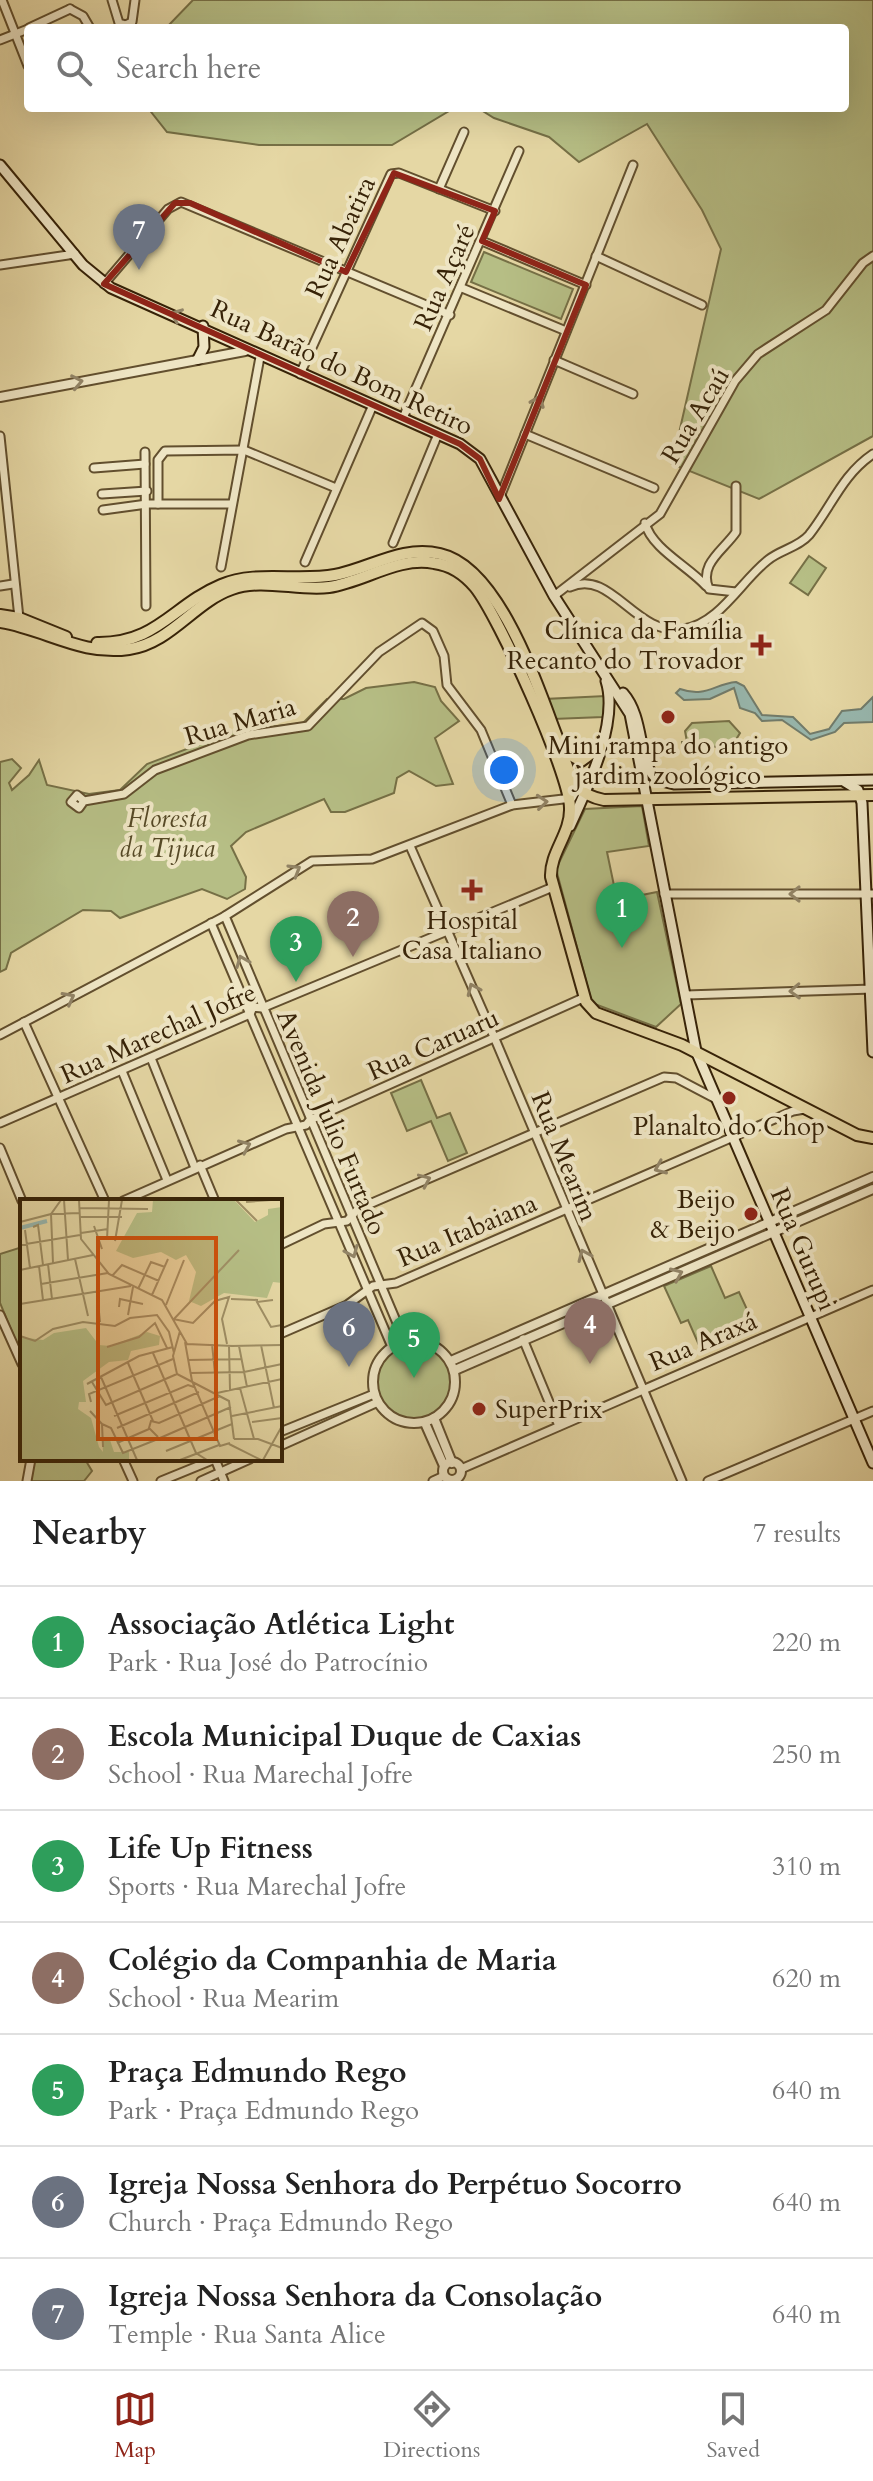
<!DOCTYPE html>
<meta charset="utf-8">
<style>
:root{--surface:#fff;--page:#f2f2f2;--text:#222;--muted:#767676;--line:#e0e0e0;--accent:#8f2418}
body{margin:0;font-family:Cardo,serif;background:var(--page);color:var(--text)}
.you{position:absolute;left:504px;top:770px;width:28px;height:28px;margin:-20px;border:6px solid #fff;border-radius:50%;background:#1a73e8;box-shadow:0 0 0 12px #1a73e833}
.badge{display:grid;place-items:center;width:52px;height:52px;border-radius:50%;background:var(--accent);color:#fff;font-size:26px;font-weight:700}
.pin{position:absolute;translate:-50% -66px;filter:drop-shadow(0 2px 4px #0008)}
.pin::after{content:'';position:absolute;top:42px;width:28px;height:24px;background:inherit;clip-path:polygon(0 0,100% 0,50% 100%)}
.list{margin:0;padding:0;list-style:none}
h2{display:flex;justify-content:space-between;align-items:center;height:104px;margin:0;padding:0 32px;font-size:34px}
h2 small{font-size:26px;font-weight:400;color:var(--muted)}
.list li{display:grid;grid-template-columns:52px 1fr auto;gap:24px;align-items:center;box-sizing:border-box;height:112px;padding:0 32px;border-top:2px solid var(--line)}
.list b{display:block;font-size:30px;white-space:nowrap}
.list p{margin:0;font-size:26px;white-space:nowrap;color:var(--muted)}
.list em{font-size:26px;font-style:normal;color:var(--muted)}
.icon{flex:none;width:44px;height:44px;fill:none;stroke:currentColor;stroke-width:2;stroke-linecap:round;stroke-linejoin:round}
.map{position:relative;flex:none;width:873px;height:1481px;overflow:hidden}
.search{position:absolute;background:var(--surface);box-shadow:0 8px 32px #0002;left:24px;right:24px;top:24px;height:88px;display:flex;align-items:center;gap:20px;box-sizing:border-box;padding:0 28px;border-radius:8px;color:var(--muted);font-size:30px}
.sheet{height:888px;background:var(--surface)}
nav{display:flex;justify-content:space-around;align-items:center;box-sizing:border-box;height:112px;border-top:2px solid var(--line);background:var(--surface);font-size:22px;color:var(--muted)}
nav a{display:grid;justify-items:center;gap:4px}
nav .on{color:var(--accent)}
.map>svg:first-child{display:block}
</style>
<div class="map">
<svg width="873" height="1481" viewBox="0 0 873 1481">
<rect width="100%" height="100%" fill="#e5d7a4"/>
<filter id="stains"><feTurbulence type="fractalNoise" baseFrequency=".0025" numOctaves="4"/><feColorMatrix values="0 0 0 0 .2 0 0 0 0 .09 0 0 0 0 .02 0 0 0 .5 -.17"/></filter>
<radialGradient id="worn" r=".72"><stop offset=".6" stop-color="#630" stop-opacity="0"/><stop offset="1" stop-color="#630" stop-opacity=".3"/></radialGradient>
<g fill="#b6be85" stroke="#767046" stroke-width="2">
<path d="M193,0H873V436L759,499L672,464L721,249L702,210L647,124L579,162L549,137L494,118L478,108H845V28H166Z"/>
<path d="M148,108H454L392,145H259L167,132Z"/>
<path d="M484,252L573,289L561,319L471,282Z"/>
<path d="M809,556L826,568L808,595L790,583Z"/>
<path d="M414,682L435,687L441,701L459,721L435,738L453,784L436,786L409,771L397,778L394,793L345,812H331L324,799L246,832L231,846L246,877L245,889L227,899L202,889L120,918L111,911L83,910L11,953L6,969L0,972V762L12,759L21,768L9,783L12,790L29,775L39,760L47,785L89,794L120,790L147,764L234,731L303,723L327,699H344L366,688Z"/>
<path d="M605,696L603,717L553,719L545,699Z"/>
<path d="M729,721L740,733L732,746L682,748V742H687L685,731L692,723Z"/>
<path d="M642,806L649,846L607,852L617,900L657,892L681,1004L656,1027L592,1003L556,869L585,809Z"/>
<path d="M421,1080L437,1118L450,1113L467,1153L448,1161L431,1121L407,1131L391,1093Z"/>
<path d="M22,1247V1356L0,1303V1254Z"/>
<path d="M711,1266L725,1298L739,1292L756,1329L702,1352L688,1320L681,1323L664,1286Z"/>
<circle cx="414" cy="1382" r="37"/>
<path d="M86,1461L92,1471L84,1481H29L33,1462Z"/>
</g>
<path fill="#98b8af" stroke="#717c6c" stroke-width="2" d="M736,682L744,686L762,715L793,717L810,734L829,729L842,711L861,709L873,697V722L844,723L835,732L811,740L782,720L762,721L755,713L740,708L734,688L710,699L684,700L676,693L680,689C706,698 714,684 736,682Z"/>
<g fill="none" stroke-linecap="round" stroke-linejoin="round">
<defs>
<g id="minor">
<path d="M2,0L28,66"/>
<path d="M112,0L119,23L126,25L132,22L135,0"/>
<path d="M70,9L83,16L90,28"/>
<path d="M29,28L70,9"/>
<path d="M0,40L28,29"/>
<path d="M439,189L464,132"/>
<path d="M482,241L586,285"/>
<path d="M596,256L702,305"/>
<path d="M0,265L75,254"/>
<path d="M104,284L168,209L181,202L450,315"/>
<path d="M462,288L566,331"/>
<path d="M554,360L633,394"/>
<path d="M300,374L391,174L399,173L495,211"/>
<path d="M403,418L519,151"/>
<path d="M525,434L654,488"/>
<path d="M0,436L19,618"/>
<path d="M145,452L146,606"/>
<path d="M94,468L145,464"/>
<path d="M102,494L147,491"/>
<path d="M500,497L633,165"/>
<path d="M158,504V460L165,451L244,450L336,488"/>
<path d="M103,510L147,504H232"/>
<path d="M645,523C652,549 688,566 706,586"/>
<path d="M393,543L438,434"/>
<path d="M305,562L373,405"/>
<path d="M221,567L260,357"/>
<path d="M0,586L13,584"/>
<path d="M570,587C612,568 635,637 684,629C720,623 741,581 768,560C780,550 799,547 809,535C832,506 842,475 873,454"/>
<path d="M736,592L709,589C698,564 724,550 736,532V486"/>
<path d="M554,596L660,514L735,381L758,354L826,310L863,263L873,256"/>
<path d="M84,801L79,808L71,802L77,795L84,801L124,794L155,770L248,735L308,726L379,652L422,623L433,631L444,656L447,685L481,730L512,805"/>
<path d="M410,846L495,1039L682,1481"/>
<path d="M664,894H873"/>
<path d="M225,916L405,1342"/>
<path d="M211,923L392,1347"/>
<path d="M686,995L873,989"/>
<path d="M24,1022L105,1201"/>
<path d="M0,1035L225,916L312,861L372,859L512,805L572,798L578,787"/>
<path d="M151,1058L195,1168"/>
<path d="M122,1071L167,1180"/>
<path d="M0,1123L250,1014L253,1007L262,1008L553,887"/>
<path d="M0,1148L22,1201"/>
<path d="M200,1165L215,1201"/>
<path d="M123,1201L286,1129L306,1125L310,1120L583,998"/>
<path d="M280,1245L324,1224L347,1221L358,1209L664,1077L676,1078L714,1098"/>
<path d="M0,1315L22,1364"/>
<path d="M280,1334L347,1305L373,1286L396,1283L793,1111L805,1109"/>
<path d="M523,1339L559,1426"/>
<path d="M280,1432L374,1394"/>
<path d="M280,1446L378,1402"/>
<path d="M123,1459L133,1481"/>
<path d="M215,1459L224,1481"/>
<path d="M461,1469L873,1290"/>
<path d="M27,1481L31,1459"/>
<path d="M161,1481L215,1459"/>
<path d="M201,1481L250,1459"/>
<path d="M433,1481L444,1476"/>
<path d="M708,1481L873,1411"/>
</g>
<g id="tertiary">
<path d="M0,397L245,351"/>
<circle cx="414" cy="1382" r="41"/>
<path d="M451,1361L873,1177"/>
<path d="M455,1370L873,1189"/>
<path d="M434,1418L452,1463"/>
<path d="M425,1423L444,1466"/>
<circle cx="452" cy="1471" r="9"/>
</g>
<g id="secondary">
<path d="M0,165L83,265L111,288L460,444L480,459L554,596L630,714L696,1051L873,1463"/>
<path d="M198,359L204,347L203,326"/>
<path d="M623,693C646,719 637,766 658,780L674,784L873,780"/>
<path d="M845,782L858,790L862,803L873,1052"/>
<path d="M570,826C588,787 619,722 606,681"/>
</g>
<g id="primary">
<path d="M0,615L19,618L66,637"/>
<path d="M0,622C45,629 81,656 129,649C171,643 194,602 232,589C262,578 298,591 329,587C364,582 398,556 434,563C450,565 464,574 475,587C498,615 570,774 570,808C571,834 550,852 551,877L586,1002L596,1013L682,1045L857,1135L873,1138"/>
<path d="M97,643C157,644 173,605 221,585C256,570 298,582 335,575C371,568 402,545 440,554C499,567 537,685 557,737C563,752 567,774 578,787C585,795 594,798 604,800L873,795"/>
<path d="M563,751L581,761L600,747"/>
</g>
</defs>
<use href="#minor" stroke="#624f2e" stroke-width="11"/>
<use href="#tertiary" stroke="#624f2e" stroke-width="12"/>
<use href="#secondary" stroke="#362207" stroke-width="13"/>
<use href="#primary" stroke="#362207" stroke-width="14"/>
<use href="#minor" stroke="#eee5c4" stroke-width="7"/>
<use href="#tertiary" stroke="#eee5c4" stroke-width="8"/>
<use href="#secondary" stroke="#eee5c4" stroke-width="9"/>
<use href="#primary" stroke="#e5d7a4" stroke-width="10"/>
</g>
<defs><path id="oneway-chevron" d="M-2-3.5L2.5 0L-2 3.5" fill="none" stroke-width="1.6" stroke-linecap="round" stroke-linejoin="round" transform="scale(2)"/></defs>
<g stroke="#928466">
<use href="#oneway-chevron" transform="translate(176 315) rotate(-158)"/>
<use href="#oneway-chevron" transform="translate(77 382) rotate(-11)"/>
<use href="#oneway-chevron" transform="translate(538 401) rotate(-69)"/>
<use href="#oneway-chevron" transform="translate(542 802) rotate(-5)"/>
<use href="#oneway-chevron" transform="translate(295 870) rotate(-31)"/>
<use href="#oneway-chevron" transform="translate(795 894) rotate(180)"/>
<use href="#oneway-chevron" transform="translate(242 961) rotate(-112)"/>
<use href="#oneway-chevron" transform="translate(473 989) rotate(-114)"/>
<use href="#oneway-chevron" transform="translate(795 991) rotate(178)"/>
<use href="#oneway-chevron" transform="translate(69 998) rotate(-28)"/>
<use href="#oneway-chevron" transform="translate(245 1146) rotate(-23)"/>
<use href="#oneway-chevron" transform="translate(660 1168) rotate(157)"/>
<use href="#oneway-chevron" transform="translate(425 1180) rotate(-24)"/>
<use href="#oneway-chevron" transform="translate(352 1252) rotate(67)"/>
<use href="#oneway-chevron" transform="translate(584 1255) rotate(-113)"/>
<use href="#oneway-chevron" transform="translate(677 1274) rotate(-23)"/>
</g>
<path fill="none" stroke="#8f2418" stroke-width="6" stroke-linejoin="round" d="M394,173L495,211L482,241L586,285L499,499L480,459L460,444L104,284L175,203H190L346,272Z"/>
<g fill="#8f2418" stroke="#eee5c4" stroke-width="3">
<path d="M757 633h8v8h8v8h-8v8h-8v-8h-8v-8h8z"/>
<circle cx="668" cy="717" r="8"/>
<path d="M468 878h8v8h8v8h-8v8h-8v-8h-8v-8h8z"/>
<circle cx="729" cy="1098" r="8"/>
<circle cx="751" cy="1214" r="8"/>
<circle cx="479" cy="1409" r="8"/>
</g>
<g text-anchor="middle" stroke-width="8" stroke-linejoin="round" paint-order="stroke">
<g font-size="26" fill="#362207" stroke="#eee5c4">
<text transform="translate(340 237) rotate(-65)" y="9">Rua Abatira</text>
<text transform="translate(444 277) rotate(-66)" y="9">Rua Açaré</text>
<text transform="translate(342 367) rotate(25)" y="9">Rua Barão do Bom Retiro</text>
<text transform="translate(695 415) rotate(-59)" y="9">Rua Acaú</text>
<text transform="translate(240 721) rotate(-16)" y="9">Rua Maria</text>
<text transform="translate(158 1033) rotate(-24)" y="9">Rua Marechal Jofre</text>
<text transform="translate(433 1044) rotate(-24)" y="9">Rua Caruaru</text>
<text transform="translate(332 1122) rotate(67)" y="9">Avenida Julio Furtado</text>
<text transform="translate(565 1156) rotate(68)" y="9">Rua Mearim</text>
<text transform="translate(467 1230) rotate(-23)" y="9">Rua Itabaiana</text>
<text transform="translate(804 1249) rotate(67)" y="9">Rua Gurupi</text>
<text transform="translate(703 1341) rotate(-23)" y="9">Rua Araxá</text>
</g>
<g font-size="26" fill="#362207" stroke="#eee5c4">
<text x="743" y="639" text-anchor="end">Clínica da Família<tspan x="743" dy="30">Recanto do Trovador</tspan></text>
<text x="668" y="754">Mini rampa do antigo<tspan x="668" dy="30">jardim zoológico</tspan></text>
<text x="472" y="929">Hospital<tspan x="472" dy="30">Casa Italiano</tspan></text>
<text x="729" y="1135">Planalto do Chop</text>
<text x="735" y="1208" text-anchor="end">Beijo<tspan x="735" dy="30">&amp; Beijo</tspan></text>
<text x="495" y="1418" text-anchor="start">SuperPrix</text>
</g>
<g font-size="26" font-style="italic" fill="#564926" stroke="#eee5c4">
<text x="167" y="827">Floresta<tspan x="167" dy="30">da Tijuca</tspan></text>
</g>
</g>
<g transform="translate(20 1199)">
<rect width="262" height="262" fill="#e5d7a4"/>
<path d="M133,1H214L235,23L248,16V10L262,8V84L253,83L247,99L204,94L181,107L169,102L176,73L166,56L156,61L141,53L113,59L96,52L117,14L132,13ZM66,129L79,146L90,147L127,133L140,137L139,146L111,152L108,161L89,163L63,182L66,203H59L58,210L71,219L79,248L83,253L82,238H89L94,253H109V261H0V138L23,141L34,134Z" fill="#b6be85"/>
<path fill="none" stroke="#98b8af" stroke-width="4" d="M0,29L27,22"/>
<path fill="none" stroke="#9f8f65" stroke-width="2" d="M44,1L48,61M59,1L61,40L89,75L142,101L167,145L213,147M216,1L237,22M226,3L251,1M59,9L128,10M60,18H102M0,23L31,15L41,1M74,27L82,50M13,28L18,26L23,66M5,31L10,69M61,34L88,30M87,40L89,1M95,42L102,1M0,46L60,36M55,60L68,117M33,64L31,15L60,14M28,65L32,100M19,67L23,101M0,71L73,56M92,77L102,66L139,82M21,85L88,74M118,90L131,63L145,68M77,93L80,123M132,96L148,60M211,100L238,101M253,101L237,103L251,128L262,126M0,105L111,87M146,106L164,61M99,108L100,100L123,105M108,116L113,88M153,120L173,124L195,102L209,98L202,120L207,145M154,120L219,51M160,132L153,157L157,175L209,202L214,240M0,137L15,142L33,130L63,123L95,127L110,119L137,116L149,133L154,154M165,143L172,182L200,247L210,244M192,145L197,194M241,146L254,209M209,147L210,191M211,147L262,146M219,147L227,188M87,148L119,138L135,124L147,149M133,154L176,254L187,261M168,161L222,160M108,164L133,222M171,174L224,173L262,165M81,178L117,261M72,183L86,206L157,175M67,185L119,157L153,148M220,189L234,240M197,194L262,180M71,203L69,195L153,160M70,212L82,225L83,248M94,217L168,186L174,188M212,217L262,207M232,223L262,219M82,225L91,229L103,254L138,240M97,229L179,193M138,238L129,229L131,222L139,224L200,197M140,239L211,208M214,240H238L262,249M97,244L129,230M209,245L241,261M146,252L212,225M160,261L199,246M243,261L262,227"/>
<path fill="#cd510b" fill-opacity="0.15" stroke="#cd510b" stroke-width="4" d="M78,39H196V240H78Z"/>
<rect width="262" height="262" fill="none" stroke="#362207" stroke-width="4"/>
</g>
<rect width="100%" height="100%" filter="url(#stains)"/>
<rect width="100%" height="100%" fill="url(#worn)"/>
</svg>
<div class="you"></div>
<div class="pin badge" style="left:622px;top:948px;background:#2e9e5b">1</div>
<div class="pin badge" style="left:353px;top:957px;background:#8d6e63">2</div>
<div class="pin badge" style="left:296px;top:982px;background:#2e9e5b">3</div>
<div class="pin badge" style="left:590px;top:1364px;background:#8d6e63">4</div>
<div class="pin badge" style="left:414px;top:1378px;background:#2e9e5b">5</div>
<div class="pin badge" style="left:349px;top:1367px;background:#6b7280">6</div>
<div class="pin badge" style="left:139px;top:270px;background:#6b7280">7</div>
<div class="search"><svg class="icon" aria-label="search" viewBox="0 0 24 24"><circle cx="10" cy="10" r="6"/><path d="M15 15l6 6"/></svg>Search here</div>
</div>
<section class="sheet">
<h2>Nearby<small>7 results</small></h2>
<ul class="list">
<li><span class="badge" style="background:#2e9e5b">1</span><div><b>Associação Atlética Light</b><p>Park · Rua José do Patrocínio</p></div><em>220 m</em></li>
<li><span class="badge" style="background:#8d6e63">2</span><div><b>Escola Municipal Duque de Caxias</b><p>School · Rua Marechal Jofre</p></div><em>250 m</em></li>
<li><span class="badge" style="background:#2e9e5b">3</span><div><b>Life Up Fitness</b><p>Sports · Rua Marechal Jofre</p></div><em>310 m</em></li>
<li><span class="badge" style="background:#8d6e63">4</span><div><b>Colégio da Companhia de Maria</b><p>School · Rua Mearim</p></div><em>620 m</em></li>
<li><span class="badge" style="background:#2e9e5b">5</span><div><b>Praça Edmundo Rego</b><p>Park · Praça Edmundo Rego</p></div><em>640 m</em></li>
<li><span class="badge" style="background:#6b7280">6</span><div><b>Igreja Nossa Senhora do Perpétuo Socorro</b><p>Church · Praça Edmundo Rego</p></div><em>640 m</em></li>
<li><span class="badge" style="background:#6b7280">7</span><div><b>Igreja Nossa Senhora da Consolação</b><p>Temple · Rua Santa Alice</p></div><em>640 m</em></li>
</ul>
</section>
<nav>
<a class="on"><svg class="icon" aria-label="map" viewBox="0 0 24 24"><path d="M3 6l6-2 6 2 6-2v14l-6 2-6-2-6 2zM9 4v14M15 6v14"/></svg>Map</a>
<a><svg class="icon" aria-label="directions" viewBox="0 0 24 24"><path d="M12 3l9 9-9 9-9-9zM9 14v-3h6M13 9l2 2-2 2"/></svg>Directions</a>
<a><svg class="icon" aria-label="saved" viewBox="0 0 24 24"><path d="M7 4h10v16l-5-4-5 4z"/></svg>Saved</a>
</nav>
